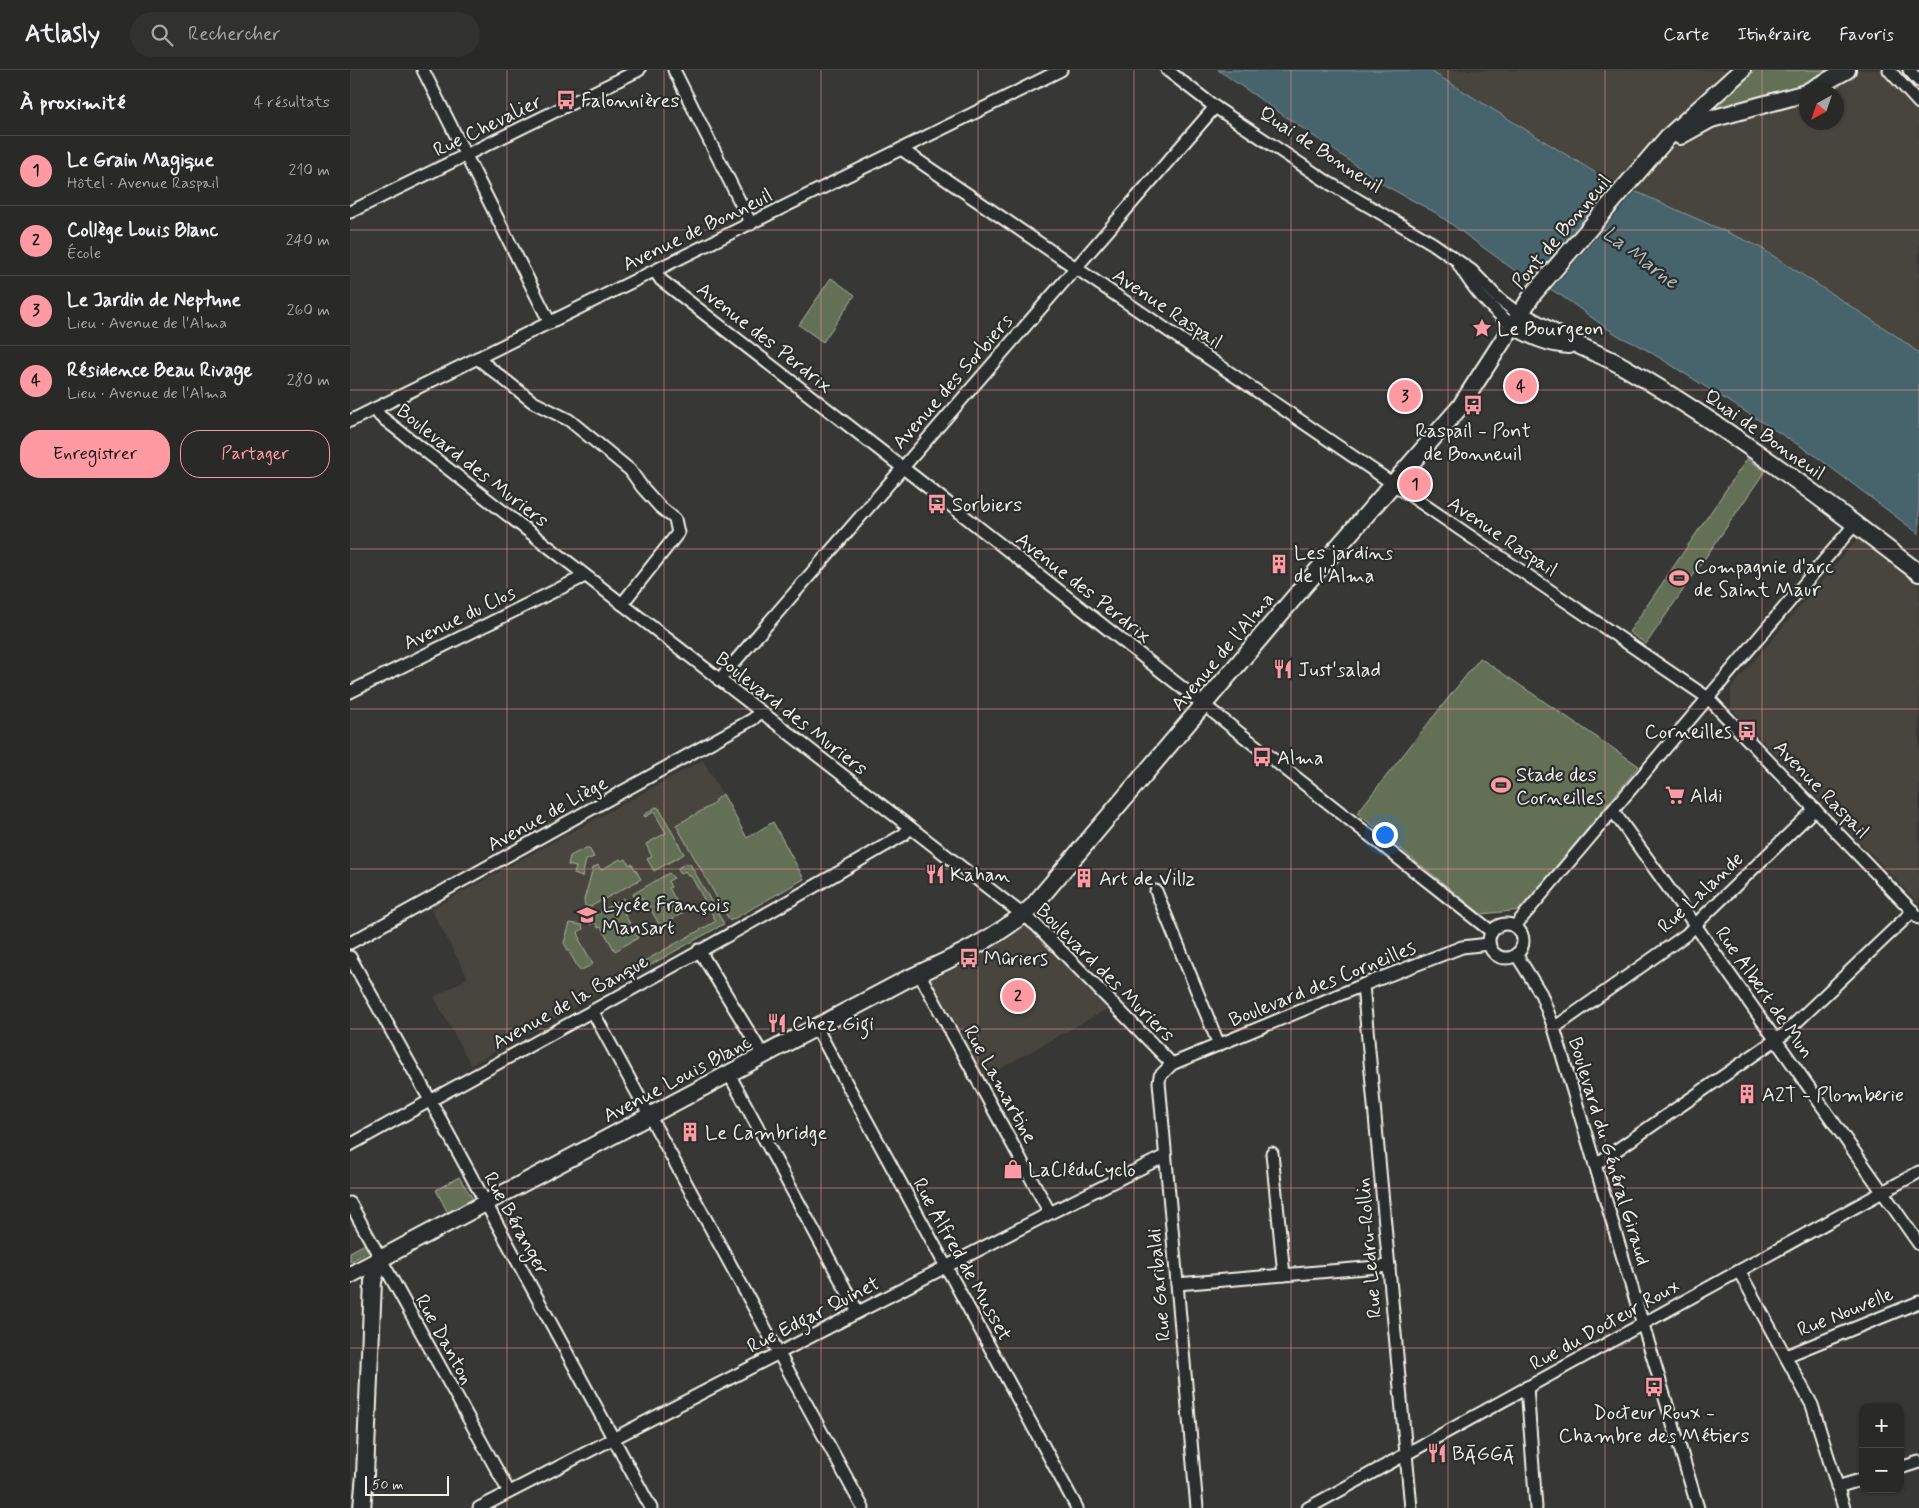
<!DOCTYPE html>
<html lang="fr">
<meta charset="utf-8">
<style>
:root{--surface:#292a28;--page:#313230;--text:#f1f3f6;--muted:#a5a7a8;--line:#454645;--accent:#ff9aa2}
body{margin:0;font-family:Mynerve,sans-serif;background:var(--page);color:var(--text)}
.controls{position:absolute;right:15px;bottom:15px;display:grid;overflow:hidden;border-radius:10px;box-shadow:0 1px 4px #0004}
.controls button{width:45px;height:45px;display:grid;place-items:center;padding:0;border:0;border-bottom:1px solid var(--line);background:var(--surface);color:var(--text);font:25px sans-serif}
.compass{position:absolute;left:1449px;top:15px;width:45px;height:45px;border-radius:50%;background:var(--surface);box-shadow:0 1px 4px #0004;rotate:220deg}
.scale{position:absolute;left:15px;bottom:12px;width:84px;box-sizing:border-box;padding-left:5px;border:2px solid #f4f1e8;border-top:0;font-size:14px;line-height:18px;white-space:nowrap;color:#f4f1e8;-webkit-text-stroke:4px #2a2d2e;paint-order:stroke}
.you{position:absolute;left:1034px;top:764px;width:18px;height:18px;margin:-12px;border:4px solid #fff;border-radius:50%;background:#1a73e8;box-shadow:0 0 0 8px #1a73e833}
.badge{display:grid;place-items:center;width:32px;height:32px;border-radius:50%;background:var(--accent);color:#111;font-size:16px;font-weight:700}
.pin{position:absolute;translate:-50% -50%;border:2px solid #fff;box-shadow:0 1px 5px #0006}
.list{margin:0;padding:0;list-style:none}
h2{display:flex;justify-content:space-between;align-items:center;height:65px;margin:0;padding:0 20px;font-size:21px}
h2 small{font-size:16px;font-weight:400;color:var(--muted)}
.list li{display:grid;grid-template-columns:32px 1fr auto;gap:15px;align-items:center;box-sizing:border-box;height:70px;padding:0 20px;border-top:1px solid var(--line)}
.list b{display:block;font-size:19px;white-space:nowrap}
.list p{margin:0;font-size:16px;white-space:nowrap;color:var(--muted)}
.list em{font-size:16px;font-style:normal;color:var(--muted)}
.actions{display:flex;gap:10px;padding:15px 20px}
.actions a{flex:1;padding:11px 0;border:1px solid var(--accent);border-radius:20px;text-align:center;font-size:18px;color:var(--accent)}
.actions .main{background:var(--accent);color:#111}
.icon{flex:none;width:28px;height:28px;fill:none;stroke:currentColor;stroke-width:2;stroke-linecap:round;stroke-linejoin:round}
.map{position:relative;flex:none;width:1569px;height:1438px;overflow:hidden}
header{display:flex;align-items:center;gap:30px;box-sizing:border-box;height:70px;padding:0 25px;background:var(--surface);border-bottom:1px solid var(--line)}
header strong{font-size:24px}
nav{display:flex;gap:28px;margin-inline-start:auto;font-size:18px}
.search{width:350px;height:45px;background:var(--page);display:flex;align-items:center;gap:12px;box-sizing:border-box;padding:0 18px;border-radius:28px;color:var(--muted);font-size:19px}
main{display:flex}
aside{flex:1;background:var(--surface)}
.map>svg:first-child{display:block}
</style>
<header>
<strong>Atlasly</strong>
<div class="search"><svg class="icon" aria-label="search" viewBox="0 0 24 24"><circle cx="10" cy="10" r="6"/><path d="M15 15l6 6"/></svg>Rechercher</div>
<nav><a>Carte</a><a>Itinéraire</a><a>Favoris</a></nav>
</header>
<main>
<aside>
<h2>À proximité<small>4 résultats</small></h2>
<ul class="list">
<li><span class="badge">1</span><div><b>Le Grain Magique</b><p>Hôtel · Avenue Raspail</p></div><em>210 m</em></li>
<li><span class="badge">2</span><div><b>Collège Louis Blanc</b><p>École</p></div><em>240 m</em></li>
<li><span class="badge">3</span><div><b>Le Jardin de Neptune</b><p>Lieu · Avenue de l'Alma</p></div><em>260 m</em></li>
<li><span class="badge">4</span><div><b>Résidence Beau Rivage</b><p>Lieu · Avenue de l'Alma</p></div><em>280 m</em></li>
</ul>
<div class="actions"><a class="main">Enregistrer</a><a>Partager</a></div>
</aside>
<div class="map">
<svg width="1569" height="1438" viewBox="0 0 1569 1438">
<rect width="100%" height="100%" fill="#373835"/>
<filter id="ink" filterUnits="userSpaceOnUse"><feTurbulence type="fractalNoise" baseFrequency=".02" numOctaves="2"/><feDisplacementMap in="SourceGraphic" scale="10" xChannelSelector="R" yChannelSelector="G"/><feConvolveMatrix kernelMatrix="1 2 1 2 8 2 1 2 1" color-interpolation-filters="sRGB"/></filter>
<g filter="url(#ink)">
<g fill="#47453e" fill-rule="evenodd">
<path d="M1079,0H1569V283L1545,265L1408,176L1267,116ZM1456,22H1486V52H1456Z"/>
<path d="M1508,468L1569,513V834L1381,638V618Z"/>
<path d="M353,690L397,768L423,752L454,809L121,995L84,927L118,908L81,839Z"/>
<path d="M673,845L764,935L628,1011L570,903Z"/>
</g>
<g fill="#636f56" stroke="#acb09f">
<path d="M1405,0H1483L1449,18L1374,36L1354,43Z"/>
<path d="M481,208L505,225L473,272L449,255Z"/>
<path d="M1397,389L1415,401L1296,574L1279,562Z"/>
<path d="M1130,588L1289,696L1171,840L1131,844L1007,743Z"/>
<path d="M373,724L397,768L423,752L454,809L380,851L326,755L364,734L365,730Z"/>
<path d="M306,737L309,738L334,784L304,801L297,789L302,787L296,774L316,763L304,742L295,747L294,745Z"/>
<path d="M236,778H239L244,787L236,790L232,807L224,804L226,797L218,795L220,786Z"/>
<path d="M270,789L272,791L276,789L279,795L282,794L291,809L240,837L235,836L234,830L243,798L248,795L251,800Z"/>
<path d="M336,793L340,794L374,854L259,918L258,916L266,912L264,908L366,851L341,806L339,807L335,801L330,804L328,798Z"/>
<path d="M319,803L324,808L318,811L321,817L319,818L333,843L310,856L296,831L294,832L290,826L285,829L283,824Z"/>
<path d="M274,828L278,833L273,836L276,842L274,843L288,868L265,881L251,857L248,858L245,852L240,855L238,849Z"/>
<path d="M220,853L232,855L233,859L228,862L230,868L229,869L243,894L230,901L214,873Z"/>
<path d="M109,1107L125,1132L99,1145L86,1120Z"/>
<path d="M15,1174L20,1181L0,1192V1182Z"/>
</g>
<path fill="#47646c" stroke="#8c9c9e" d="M868,0H1079L1267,116L1289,123L1408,176L1545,265L1569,283V464L1463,384L1297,280C1288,275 1278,271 1269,266C1236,246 1208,218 1171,205L1086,143L1036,116Z"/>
<path fill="#373835" d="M1268,113L1287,120L1199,222L1182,212Z"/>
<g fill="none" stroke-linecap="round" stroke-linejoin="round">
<defs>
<g id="street">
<path d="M73,0L200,253"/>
<path d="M324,0L401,154"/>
<path d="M817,0L865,37L979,113L1082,173L1105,189L1122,201L1149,229L1169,244"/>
<path d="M1539,0L1569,33"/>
<path d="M1559,0L1569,11"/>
<path d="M551,79L1358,628L1569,848"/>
<path d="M0,142L289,0"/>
<path d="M1109,195C1124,220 1139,237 1162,255"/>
<path d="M305,201L311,210L566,408L1142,862"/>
<path d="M127,288L183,332L219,350L280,400L292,417L310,437L325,449L328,463L272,534"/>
<path d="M25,339L30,346L686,855L822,994"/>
<path d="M0,351L711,0"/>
<path d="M369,610L865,37"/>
<path d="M0,622L235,506"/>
<path d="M1263,741L1338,845L1569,1174"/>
<path d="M806,821L869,975"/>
<circle cx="1156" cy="871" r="17"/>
<path d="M1165,856L1505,454"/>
<path d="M0,873L403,649L410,642"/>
<path d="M349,880L413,985"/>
<path d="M1166,884L1191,924L1204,958L1348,1438"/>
<path d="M0,887L80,1030L301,1438"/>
<path d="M569,903L700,1143"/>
<path d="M1013,915L1061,1438"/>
<path d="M243,942L513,1438"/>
<path d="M466,957L727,1438"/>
<path d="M1204,958L1337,864L1353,847L1465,739"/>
<path d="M379,1004L508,1242"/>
<path d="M0,1075C185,972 371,872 553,765L560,758"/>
<path d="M922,1083L934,1205"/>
<path d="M1245,1095L1434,964L1563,841"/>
<path d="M0,1133L159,1422"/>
<path d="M1389,1201L1462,1335L1494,1438"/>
<path d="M827,1214L1039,1196"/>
<path d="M1436,1286L1569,1232"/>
<path d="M1177,1317L1186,1438"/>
<path d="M1550,1398L1569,1392"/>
<path d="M1487,1417L1513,1409"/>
<path d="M129,1438L700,1143L815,1086"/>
<path d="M847,1438L809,1012L810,1006L822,994L1013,915L1112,877L1139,874"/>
<path d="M958,1438L1569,1102"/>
</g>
<g id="secondary">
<path d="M1457,22L1497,0"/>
<path d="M1330,66L1361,49L1456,23"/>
<path d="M1169,244C1188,254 1207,265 1226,274C1242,282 1259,288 1274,297C1378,357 1474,430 1569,503"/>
<path d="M1162,255C1183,266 1195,273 1218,275"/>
<path d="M0,1205L555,910C599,890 646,869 682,837L954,516L1110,337L1183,224L1317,68L1392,0"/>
<path d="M12,1438L15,1405L23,1211L30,1190"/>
</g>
</defs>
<use href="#street" stroke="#f4f1e8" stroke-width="15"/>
<use href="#secondary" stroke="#f4f1e8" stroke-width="20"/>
<use href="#street" stroke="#2a2d2e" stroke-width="11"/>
<use href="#secondary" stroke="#2a2d2e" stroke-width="16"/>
</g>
</g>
<path fill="none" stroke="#ff9aa2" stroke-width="1" stroke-opacity="0.55" d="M157,0V1438M314,0V1438M471,0V1438M628,0V1438M784,0V1438M941,0V1438M1098,0V1438M1255,0V1438M1412,0V1438M0,160H1569M0,320H1569M0,479H1569M0,639H1569M0,799H1569M0,959H1569M0,1118H1569M0,1278H1569"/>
<defs>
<symbol id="bus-bare" viewBox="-9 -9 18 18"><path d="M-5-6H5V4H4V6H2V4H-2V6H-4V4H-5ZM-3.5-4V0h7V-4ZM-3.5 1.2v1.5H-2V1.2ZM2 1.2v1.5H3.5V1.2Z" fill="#ff9aa2" stroke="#2a2d2e" stroke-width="2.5" paint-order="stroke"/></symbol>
<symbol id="sight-bare" viewBox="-9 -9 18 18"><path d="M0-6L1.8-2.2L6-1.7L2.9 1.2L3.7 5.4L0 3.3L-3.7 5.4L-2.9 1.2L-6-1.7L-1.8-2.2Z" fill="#ff9aa2" stroke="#2a2d2e" stroke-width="2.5" paint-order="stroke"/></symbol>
<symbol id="building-bare" viewBox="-9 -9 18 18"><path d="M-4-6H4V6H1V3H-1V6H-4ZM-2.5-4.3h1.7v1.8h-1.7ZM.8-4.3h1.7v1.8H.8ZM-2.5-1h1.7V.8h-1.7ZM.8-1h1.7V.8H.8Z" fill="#ff9aa2" stroke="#2a2d2e" stroke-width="2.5" paint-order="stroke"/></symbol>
<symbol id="stadium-bare" viewBox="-9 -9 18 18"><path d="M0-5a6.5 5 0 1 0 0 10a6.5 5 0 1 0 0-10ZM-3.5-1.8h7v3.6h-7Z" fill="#ff9aa2" stroke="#2a2d2e" stroke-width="2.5" paint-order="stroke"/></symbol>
<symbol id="restaurant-bare" viewBox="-9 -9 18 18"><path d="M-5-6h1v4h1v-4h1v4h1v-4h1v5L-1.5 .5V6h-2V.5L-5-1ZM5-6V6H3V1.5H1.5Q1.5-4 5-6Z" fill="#ff9aa2" stroke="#2a2d2e" stroke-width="2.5" paint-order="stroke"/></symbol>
<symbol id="supermarket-bare" viewBox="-9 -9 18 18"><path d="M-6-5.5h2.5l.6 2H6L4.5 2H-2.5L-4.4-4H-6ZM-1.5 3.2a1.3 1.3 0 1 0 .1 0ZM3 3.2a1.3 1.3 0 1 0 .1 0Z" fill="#ff9aa2" stroke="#2a2d2e" stroke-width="2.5" paint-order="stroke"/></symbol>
<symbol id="school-bare" viewBox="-9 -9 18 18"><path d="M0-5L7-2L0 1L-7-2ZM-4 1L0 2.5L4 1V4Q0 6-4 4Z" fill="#ff9aa2" stroke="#2a2d2e" stroke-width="2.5" paint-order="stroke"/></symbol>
<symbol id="shop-bare" viewBox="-9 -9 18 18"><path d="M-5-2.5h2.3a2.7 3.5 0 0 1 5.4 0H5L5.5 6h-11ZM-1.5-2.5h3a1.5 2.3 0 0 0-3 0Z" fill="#ff9aa2" stroke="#2a2d2e" stroke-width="2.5" paint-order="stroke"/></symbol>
</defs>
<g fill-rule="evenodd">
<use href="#bus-bare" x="202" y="16" width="28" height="28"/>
<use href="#sight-bare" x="1118" y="244" width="28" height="28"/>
<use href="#bus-bare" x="1109" y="321" width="28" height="28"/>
<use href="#bus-bare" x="573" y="420" width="28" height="28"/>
<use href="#building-bare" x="915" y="480" width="28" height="28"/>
<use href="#stadium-bare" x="1315" y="494" width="28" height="28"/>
<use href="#restaurant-bare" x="919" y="585" width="28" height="28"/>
<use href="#bus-bare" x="1383" y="647" width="28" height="28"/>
<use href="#bus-bare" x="898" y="673" width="28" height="28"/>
<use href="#stadium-bare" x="1137" y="701" width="28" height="28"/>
<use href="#supermarket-bare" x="1311" y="711" width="28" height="28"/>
<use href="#restaurant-bare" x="571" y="790" width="28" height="28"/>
<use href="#building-bare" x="720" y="794" width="28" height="28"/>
<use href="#school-bare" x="223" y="831" width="28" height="28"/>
<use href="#bus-bare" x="605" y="874" width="28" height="28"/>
<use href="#restaurant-bare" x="413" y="939" width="28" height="28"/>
<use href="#building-bare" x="1383" y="1010" width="28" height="28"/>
<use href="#building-bare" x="326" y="1048" width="28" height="28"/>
<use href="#shop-bare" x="649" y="1085" width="28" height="28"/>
<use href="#bus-bare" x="1290" y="1303" width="28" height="28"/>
<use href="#restaurant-bare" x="1073" y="1369" width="28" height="28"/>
</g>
<g text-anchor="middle" stroke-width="4.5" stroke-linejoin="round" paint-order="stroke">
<g font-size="20" fill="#f4f1e8" stroke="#2a2d2e" text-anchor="start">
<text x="231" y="37">Falonnières</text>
<text x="1147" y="265">Le Bourgeon</text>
<text x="1123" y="367" text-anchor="middle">Raspail - Pont<tspan x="1123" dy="23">de Bonneuil</tspan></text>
<text x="602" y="441">Sorbiers</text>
<text x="944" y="489">Les jardins<tspan x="944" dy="23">de l'Alma</tspan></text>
<text x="1344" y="503">Compagnie d'arc<tspan x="1344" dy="23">de Saint Maur</tspan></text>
<text x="948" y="606">Just'salad</text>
<text x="1382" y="668" text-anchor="end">Corneilles</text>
<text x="927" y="694">Alma</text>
<text x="1166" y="711">Stade des<tspan x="1166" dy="23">Corneilles</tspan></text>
<text x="1340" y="732">Aldi</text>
<text x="600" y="811">Kahan</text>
<text x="749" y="815">Art de Villz</text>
<text x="252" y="841">Lycée François<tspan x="252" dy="23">Mansart</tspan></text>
<text x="634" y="895">Mûriers</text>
<text x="442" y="960">Chez Gigi</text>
<text x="1412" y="1031">A2T - Plomberie</text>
<text x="355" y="1069">Le Cambridge</text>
<text x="678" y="1106">LaCléduCyclo</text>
<text x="1304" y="1349" text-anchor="middle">Docteur Roux -<tspan x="1304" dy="23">Chambre des Métiers</tspan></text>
<text x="1102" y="1390">BĀGGĀ</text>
</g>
<g font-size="20" fill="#f4f1e8" stroke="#2a2d2e">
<text transform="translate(137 55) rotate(-26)" y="7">Rue Chevalier</text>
<text transform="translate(971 79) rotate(33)" y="7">Quai de Bonneuil</text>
<text transform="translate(347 159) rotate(-26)" y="7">Avenue de Bonneuil</text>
<text transform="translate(1211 161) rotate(-50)" y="7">Pont de Bonneuil</text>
<text transform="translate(818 238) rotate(34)" y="7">Avenue Raspail</text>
<text transform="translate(415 267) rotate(38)" y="7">Avenue des Perdrix</text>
<text transform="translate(602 311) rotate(-49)" y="7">Avenue des Sorbiers</text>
<text transform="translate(1415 364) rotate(35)" y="7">Quai de Bonneuil</text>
<text transform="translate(123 395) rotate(38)" y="7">Boulevard des Muriers</text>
<text transform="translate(1153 466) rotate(34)" y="7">Avenue Raspail</text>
<text transform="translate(734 517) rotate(38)" y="7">Avenue des Perdrix</text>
<text transform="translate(109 547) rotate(-26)" y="7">Avenue du Clos</text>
<text transform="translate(872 581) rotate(-50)" y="7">Avenue de l'Alma</text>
<text transform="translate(442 643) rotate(38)" y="7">Boulevard des Muriers</text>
<text transform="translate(1472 719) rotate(46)" y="7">Avenue Raspail</text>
<text transform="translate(197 743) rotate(-29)" y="7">Avenue de Liège</text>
<text transform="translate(1350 822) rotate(-43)" y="7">Rue Lalande</text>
<text transform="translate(756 902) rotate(45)" y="7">Boulevard des Muriers</text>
<text transform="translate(972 913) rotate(-22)" y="7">Boulevard des Corneilles</text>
<text transform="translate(1415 922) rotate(55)" y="7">Rue Albert de Mun</text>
<text transform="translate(220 931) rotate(-29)" y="7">Avenue de la Banque</text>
<text transform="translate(327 1008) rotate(-28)" y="7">Avenue Louis Blanc</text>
<text transform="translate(651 1014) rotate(61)" y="7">Rue Lamartine</text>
<text transform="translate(1260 1081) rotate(73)" y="7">Boulevard du Général Giraud</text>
<text transform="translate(167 1153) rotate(61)" y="7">Rue Béranger</text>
<text transform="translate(1018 1178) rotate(-95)" y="7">Rue Ledru-Rollin</text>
<text transform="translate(613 1189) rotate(61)" y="7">Rue Alfred de Musset</text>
<text transform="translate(808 1215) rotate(-95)" y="7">Rue Garibaldi</text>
<text transform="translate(1495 1241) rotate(-22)" y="7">Rue Nouvelle</text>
<text transform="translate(463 1244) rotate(-27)" y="7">Rue Edgar Quinet</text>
<text transform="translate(1254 1254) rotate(-29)" y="7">Rue du Docteur Roux</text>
<text transform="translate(95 1269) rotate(61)" y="7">Rue Danton</text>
</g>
<g font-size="21" font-style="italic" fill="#afb9b6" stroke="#2a2d2e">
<text transform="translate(1291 187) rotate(37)" y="7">La Marne</text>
</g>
</g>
</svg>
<div class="controls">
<button>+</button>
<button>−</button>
</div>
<svg class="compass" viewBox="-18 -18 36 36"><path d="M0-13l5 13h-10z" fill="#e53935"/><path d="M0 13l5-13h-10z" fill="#a5a7a8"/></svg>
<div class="scale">50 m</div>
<div class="you"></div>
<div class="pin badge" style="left:1065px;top:414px">1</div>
<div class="pin badge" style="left:668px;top:926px">2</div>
<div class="pin badge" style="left:1055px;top:326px">3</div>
<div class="pin badge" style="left:1171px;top:316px">4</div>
</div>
</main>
